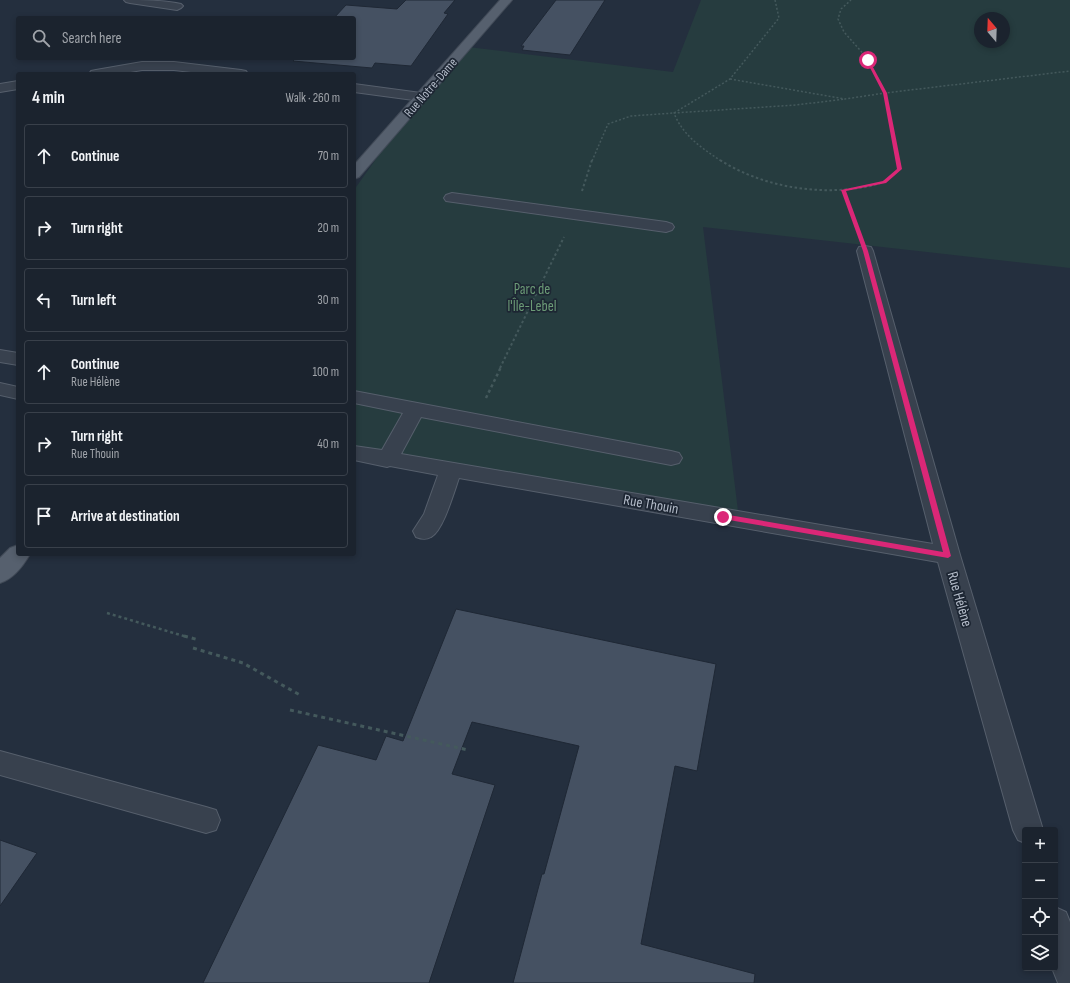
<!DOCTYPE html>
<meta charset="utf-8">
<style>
:root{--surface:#1b232e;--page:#282f3a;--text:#f1f3f6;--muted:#a0a4aa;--line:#39404a}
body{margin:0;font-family:"Sofia Sans Condensed",sans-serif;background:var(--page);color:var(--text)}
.controls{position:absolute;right:12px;bottom:12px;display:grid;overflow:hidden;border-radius:4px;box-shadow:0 2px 6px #0003}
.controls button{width:36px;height:36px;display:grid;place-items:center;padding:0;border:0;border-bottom:1px solid var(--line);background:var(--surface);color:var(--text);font:20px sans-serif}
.compass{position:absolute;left:974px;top:12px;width:36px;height:36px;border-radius:50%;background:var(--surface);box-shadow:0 2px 6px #0003;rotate:341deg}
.stop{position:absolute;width:12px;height:12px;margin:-9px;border:3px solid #db2777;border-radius:50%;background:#fff}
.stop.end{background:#db2777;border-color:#fff;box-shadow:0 1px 4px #0008}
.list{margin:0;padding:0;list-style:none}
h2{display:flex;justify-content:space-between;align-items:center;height:52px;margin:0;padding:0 16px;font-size:17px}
h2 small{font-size:13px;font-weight:400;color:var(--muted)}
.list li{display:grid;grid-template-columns:26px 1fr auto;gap:12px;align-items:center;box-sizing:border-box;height:64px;margin:0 8px 8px;padding:0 8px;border:1px solid var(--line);border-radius:4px}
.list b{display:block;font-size:15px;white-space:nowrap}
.list p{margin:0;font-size:13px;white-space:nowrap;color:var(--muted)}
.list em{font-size:13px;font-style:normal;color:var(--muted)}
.icon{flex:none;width:22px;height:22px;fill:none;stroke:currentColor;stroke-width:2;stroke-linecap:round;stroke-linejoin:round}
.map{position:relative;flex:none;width:1070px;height:983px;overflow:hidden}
.search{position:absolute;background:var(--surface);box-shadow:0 2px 6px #0003;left:16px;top:16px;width:340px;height:44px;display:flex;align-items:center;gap:10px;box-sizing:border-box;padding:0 14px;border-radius:4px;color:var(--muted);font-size:15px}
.panel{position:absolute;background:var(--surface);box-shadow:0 2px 6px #0003;left:16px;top:72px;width:340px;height:484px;border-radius:4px}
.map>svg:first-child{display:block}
</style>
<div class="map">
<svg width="1070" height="983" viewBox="0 0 1070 983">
<rect width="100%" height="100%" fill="#242f3e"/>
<path fill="#263c3f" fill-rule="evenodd" d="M701,0H1070V268L703,227L740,527L354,458V190L410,111L468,47L673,72ZM980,18H1004V42H980Z"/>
<g fill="#455162" stroke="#1f2835">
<path d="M406,0H455L444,13L448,14L411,66L375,63L372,68L293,61L296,58H354V18H334L346,5L397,9Z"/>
<path d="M556,0H605L570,55L522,50L524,46H521Z"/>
<path d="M456,609L716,664L697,771L675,766L641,944L755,974L754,983H513L542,874H544L579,746L472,722L452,774L495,785L429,983H203L318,745L376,760L386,736L403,741Z"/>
<path d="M0,840L37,853L0,906Z"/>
</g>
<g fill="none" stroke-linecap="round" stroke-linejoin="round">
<defs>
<g id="minor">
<path d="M124,0C143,0 163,0 181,4L183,6L181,8L177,10L130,3L126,2Z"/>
<path d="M142,62H174L241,70L246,71L248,74H208L174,70H142L119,74H89L91,71L96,70Z"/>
<path d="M18,81V89L0,92V84Z"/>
<path d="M354,84L421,93L426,94L428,97L426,100L421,101L354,92Z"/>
<path d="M452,193L666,222L672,224L674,227L672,230L666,232L446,201L444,198L446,195Z"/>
<path d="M865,246L871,247L873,251L960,555L1043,830H1025V843L1018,840L1013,830L938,562L459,478C454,492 443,531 431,537C426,540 421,539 416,537L413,531L424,514L438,475L390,466L387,467L354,460V446L382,450L403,413L354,403V391L671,451L679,453L682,458L679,463L671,465L421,417L401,454L933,544L857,251L859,247Z"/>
<path d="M0,350L18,353V365L0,362Z"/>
<path d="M0,383L18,387V399L0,395Z"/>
<path d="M0,751L206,807L216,810L220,820L216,830L206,833L0,775Z"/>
<path d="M1055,907L1066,912L1070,922V983H1058L1052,968H1055Z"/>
</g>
<g id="major">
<path d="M500,0H512L359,177L354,179V165Z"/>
<path d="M18,545V554H30C23,566 13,579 0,583V558L10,548Z"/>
</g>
</defs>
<use href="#minor" stroke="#565f6c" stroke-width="2"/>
<use href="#major" stroke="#414a57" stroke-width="2"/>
<g stroke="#44595c" stroke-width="1.5" stroke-dasharray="2 2" stroke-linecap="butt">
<path d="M730,79L845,99L885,93L868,59L844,32L838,19L841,9L851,0"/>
<path d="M592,161L608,124L631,116L674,113L730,79L779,18L775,0"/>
<path d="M721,161C702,148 683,136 674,113L796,105L845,99"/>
<path d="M898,161L885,93L1070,71"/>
</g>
<g stroke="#44595c" stroke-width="2" stroke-dasharray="2.5 2.5" stroke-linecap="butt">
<path d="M720,160C759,185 812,195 858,188C867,187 877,185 885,181C890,178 895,173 899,169L897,160"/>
<path d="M843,190L857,229"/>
<path d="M582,191L592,160"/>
<path d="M500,368L564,237"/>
</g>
<g stroke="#44595c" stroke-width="2.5" stroke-dasharray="3 3" stroke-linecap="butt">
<path d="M486,398L501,367"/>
<path d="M107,613L187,637"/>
</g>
<g stroke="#44595c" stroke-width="3" stroke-dasharray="4 4" stroke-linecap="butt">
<path d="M184,636L199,640"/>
<path d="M193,648L243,663L300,695"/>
<path d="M290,710L468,750"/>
</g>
<use href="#minor" fill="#38414e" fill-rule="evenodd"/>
<use href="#major" fill="#56606e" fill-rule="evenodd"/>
</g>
<path fill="#db2777" d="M868,58L887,93L902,169L886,183L846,191L868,251L951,556L948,558L723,519L720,517L723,514L943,552L863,251L841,190L883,181L897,169L883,93L866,60Z"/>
<g text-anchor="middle" stroke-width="3.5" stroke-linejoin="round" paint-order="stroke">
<g font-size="13" fill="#b4bcc9" stroke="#1d2633">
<text transform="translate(430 87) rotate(-49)" y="5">Rue Notre-Dame</text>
</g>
<g font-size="15" fill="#6b9a76" stroke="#1d2633">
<text x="532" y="294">Parc de<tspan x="532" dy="17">l'Île-Lebel</tspan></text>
</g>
<g font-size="15" fill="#b4bcc9" stroke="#1d2633">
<text transform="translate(651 504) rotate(10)" y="5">Rue Thouin</text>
<text transform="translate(960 599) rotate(74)" y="5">Rue Hélène</text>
</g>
</g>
</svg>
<div class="controls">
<button>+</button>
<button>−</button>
<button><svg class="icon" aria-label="locate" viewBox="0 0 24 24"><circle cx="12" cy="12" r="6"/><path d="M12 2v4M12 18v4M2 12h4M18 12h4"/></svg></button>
<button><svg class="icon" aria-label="layers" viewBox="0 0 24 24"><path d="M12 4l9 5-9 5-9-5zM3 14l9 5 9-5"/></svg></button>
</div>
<svg class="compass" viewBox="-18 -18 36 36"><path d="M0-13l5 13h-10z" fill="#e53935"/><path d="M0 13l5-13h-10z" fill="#a0a4aa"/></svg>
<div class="stop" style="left:868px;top:60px"></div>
<div class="stop end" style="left:723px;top:517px"></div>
<div class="search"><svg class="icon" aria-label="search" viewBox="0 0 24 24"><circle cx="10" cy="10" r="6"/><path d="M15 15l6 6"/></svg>Search here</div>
<section class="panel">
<h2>4 min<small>Walk · 260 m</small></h2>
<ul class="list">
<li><svg class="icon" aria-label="ahead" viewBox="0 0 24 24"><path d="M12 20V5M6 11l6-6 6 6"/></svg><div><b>Continue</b></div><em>70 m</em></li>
<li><svg class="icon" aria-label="right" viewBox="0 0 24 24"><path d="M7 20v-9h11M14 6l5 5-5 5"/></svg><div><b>Turn right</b></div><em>20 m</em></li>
<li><svg class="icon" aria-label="left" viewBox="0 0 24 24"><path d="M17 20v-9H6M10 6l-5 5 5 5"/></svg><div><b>Turn left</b></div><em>30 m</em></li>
<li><svg class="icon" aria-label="ahead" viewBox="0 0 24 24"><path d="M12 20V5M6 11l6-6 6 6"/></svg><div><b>Continue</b><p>Rue Hélène</p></div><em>100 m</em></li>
<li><svg class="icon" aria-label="right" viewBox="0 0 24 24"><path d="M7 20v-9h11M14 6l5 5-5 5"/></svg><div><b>Turn right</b><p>Rue Thouin</p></div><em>40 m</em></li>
<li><svg class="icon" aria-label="arrive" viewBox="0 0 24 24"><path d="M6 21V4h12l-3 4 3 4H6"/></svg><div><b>Arrive at destination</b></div></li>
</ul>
</section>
</div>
